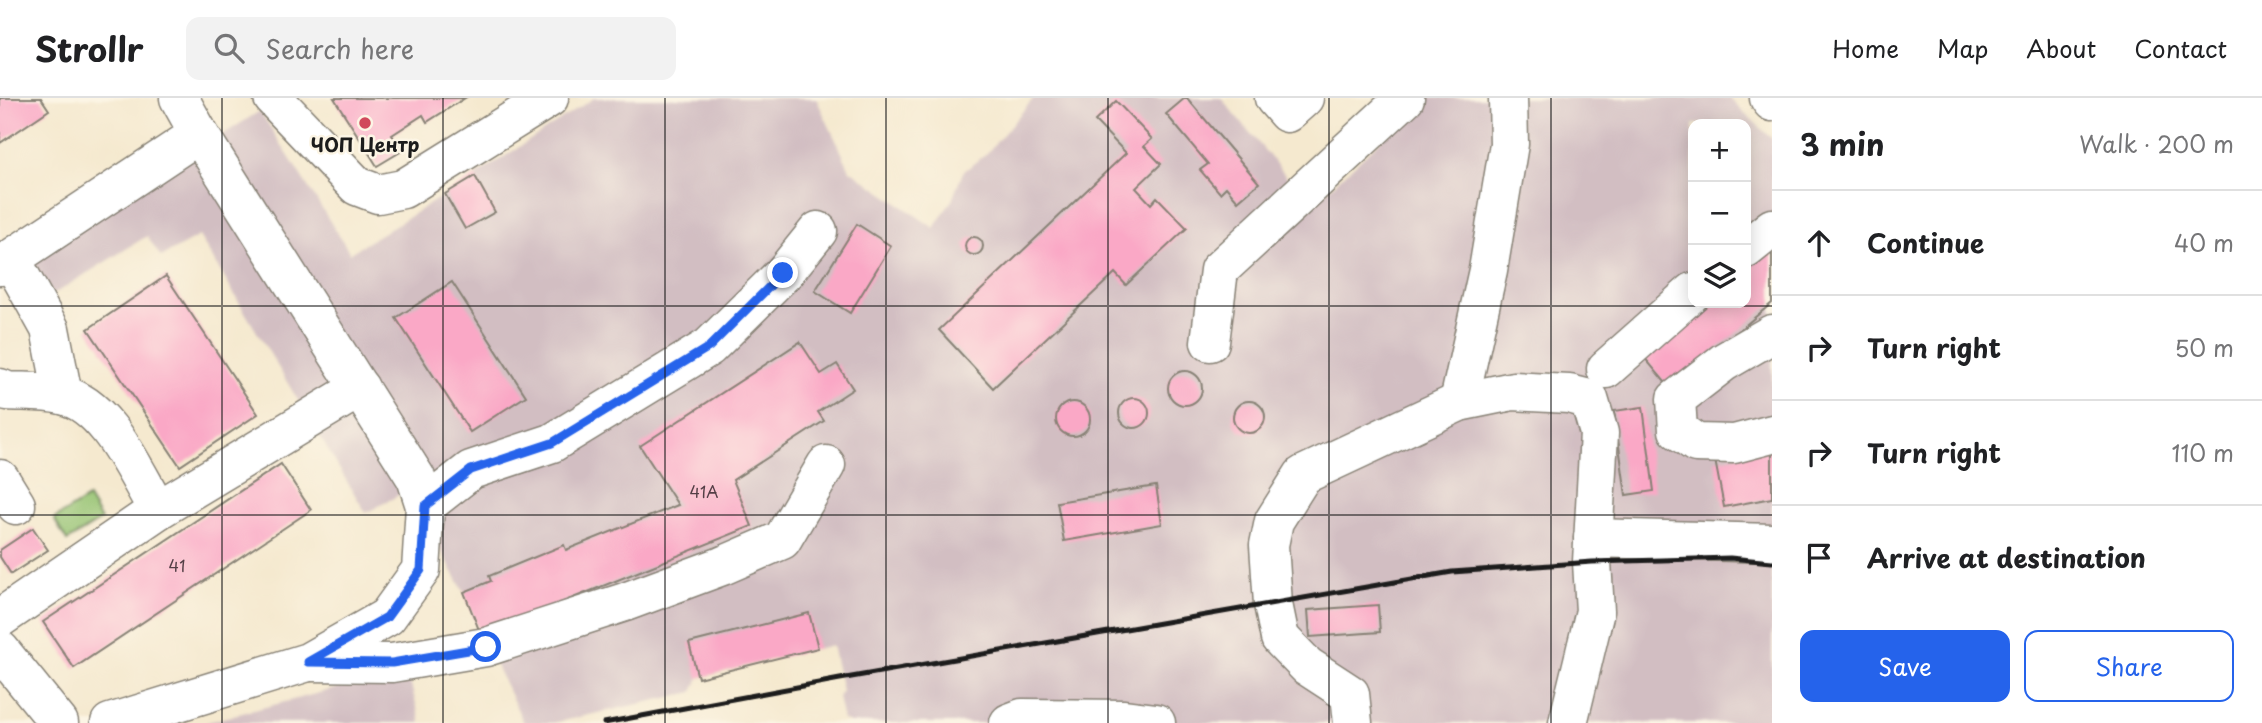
<!DOCTYPE html>
<meta charset="utf-8">
<style>
:root{--surface:#fff;--page:#f2f2f2;--text:#202124;--muted:#757577;--line:#e0e0e0;--accent:#2563eb}
body{margin:0;font-family:"Playpen Sans",sans-serif;background:var(--page);color:var(--text)}
.controls{position:absolute;right:21px;top:21px;display:grid;overflow:hidden;border-radius:14px;box-shadow:0 4px 18px #0003}
.controls button{width:63px;height:63px;display:grid;place-items:center;padding:0;border:0;border-bottom:2px solid var(--line);background:var(--surface);color:var(--text);font:35px sans-serif}
.stop{position:absolute;width:21px;height:21px;margin:-16px;border:5px solid #2563eb;border-radius:50%;background:#fff}
.stop.end{background:#2563eb;border-color:#fff;box-shadow:0 2px 7px #0008}
.list{margin:0;padding:0;list-style:none}
h2{display:flex;justify-content:space-between;align-items:center;height:91px;margin:0;padding:0 28px;font-size:30px}
h2 small{font-size:23px;font-weight:400;color:var(--muted)}
.list li{display:grid;grid-template-columns:46px 1fr auto;gap:21px;align-items:center;box-sizing:border-box;height:105px;padding:0 28px;border-top:2px solid var(--line)}
.list b{display:block;font-size:26px;white-space:nowrap}
.list em{font-size:23px;font-style:normal;color:var(--muted)}
.actions{display:flex;gap:14px;padding:21px 28px}
.actions a{flex:1;padding:16px 0;border:2px solid var(--accent);border-radius:14px;text-align:center;font-size:24px;color:var(--accent)}
.actions .main{background:var(--accent);color:#fff}
.icon{flex:none;width:38px;height:38px;fill:none;stroke:currentColor;stroke-width:2;stroke-linecap:round;stroke-linejoin:round}
.map{position:relative;flex:none;width:1772px;height:625px;overflow:hidden}
header{display:flex;align-items:center;gap:42px;box-sizing:border-box;height:98px;padding:0 35px;background:var(--surface);border-bottom:2px solid var(--line)}
header strong{font-size:33px}
nav{display:flex;gap:38px;margin-inline-start:auto;font-size:24px}
.search{width:490px;height:63px;background:var(--page);display:flex;align-items:center;gap:18px;box-sizing:border-box;padding:0 24px;border-radius:14px;color:var(--muted);font-size:26px}
main{display:flex}
aside{flex:1;background:var(--surface)}
.map>svg:first-child{display:block}
</style>
<header>
<strong>Strollr</strong>
<div class="search"><svg class="icon" aria-label="search" viewBox="0 0 24 24"><circle cx="10" cy="10" r="6"/><path d="M15 15l6 6"/></svg>Search here</div>
<nav><a>Home</a><a>Map</a><a>About</a><a>Contact</a></nav>
</header>
<main>
<div class="map">
<svg width="1772" height="625" viewBox="0 0 1772 625">
<rect width="100%" height="100%" fill="#fcf5e5"/>
<filter id="ink" filterUnits="userSpaceOnUse"><feTurbulence type="fractalNoise" baseFrequency=".0143" numOctaves="2"/><feDisplacementMap in="SourceGraphic" scale="14" xChannelSelector="R" yChannelSelector="G"/><feConvolveMatrix kernelMatrix="1 2 1 2 8 2 1 2 1" color-interpolation-filters="sRGB"/></filter>
<filter id="wash" filterUnits="userSpaceOnUse"><feTurbulence type="fractalNoise" baseFrequency=".00686" numOctaves="4" result="noise"/><feDisplacementMap in="SourceGraphic" scale="28" xChannelSelector="R" yChannelSelector="G"/><feGaussianBlur stdDeviation="1.57" result="paint"/><feColorMatrix in="noise" values="0 0 0 0 0 0 0 0 0 0 0 0 0 0 0 0 0 1.4 0 .05"/><feComposite in="paint" operator="in"/></filter>
<g filter="url(#wash)">
<rect width="100%" height="100%" fill="#f5e9cf"/>
<g fill="#d2bec2" fill-rule="evenodd">
<path d="M594,0H816L850,72L934,130L952,102L963,74L987,55L1034,0H1221L1311,108L1425,0H1729L1772,41V625H850L843,622L838,599L842,593L832,547L699,580L693,594L553,625H524L481,537L464,494L408,392L366,415L199,138L161,159L147,138L52,197L29,160L260,13L350,155L475,78ZM1693,26H1746V205H1693Z"/>
<path d="M407,572L421,625H204Z"/>
</g>
<path fill="#94c271" stroke="#586f46" stroke-width="2" d="M88,400L101,422L67,443L54,421Z"/>
<g id="blocks">
<g fill="#faa8c6">
<path d="M0,0H41L49,12L0,45Z"/>
<path d="M334,0H465L427,24L423,17L392,37L402,53L377,68Z"/>
<path d="M1185,0H1187L1259,85L1238,103L1226,89L1220,95L1200,72L1208,66L1166,16Z"/>
<path d="M1116,3L1152,41L1144,48L1161,66L1136,90L1151,106L1157,99L1187,130L1126,187L1115,175L993,290L939,232L1126,55L1095,23Z"/>
<path d="M475,78L495,114L465,131L445,96Z"/>
<path d="M857,126L891,148L850,215L815,193Z"/>
<circle cx="974" cy="148" r="9"/>
<path d="M1772,150V205L1670,290L1643,258L1707,205H1746V172Z"/>
<path d="M166,178L258,316L180,368L88,231Z"/>
<path d="M452,184L526,298L470,334L396,220Z"/>
<path d="M800,244L821,276L837,266L853,291L818,314L824,323L733,382L752,428L481,537L464,494L491,483L489,478L564,447L566,452L678,407L640,348Z"/>
<circle cx="1185" cy="290" r="17"/>
<circle cx="1134" cy="315" r="15"/>
<circle cx="1249" cy="319" r="16"/>
<circle cx="1073" cy="321" r="17"/>
<path d="M1643,309L1654,393L1626,397L1614,313Z"/>
<path d="M1772,351V400L1724,409L1715,362Z"/>
<path d="M281,366L311,412L74,570L43,524Z"/>
<path d="M1156,388L1162,426L1064,443L1057,404Z"/>
<path d="M33,430L48,452L11,476L0,459V452Z"/>
<path d="M1378,507L1380,534L1310,539L1308,512Z"/>
<path d="M809,515L818,550L698,580L689,545Z"/>
</g>
</g>
</g>
<g filter="url(#ink)">
<use href="#blocks" fill-opacity="0" stroke="#888276" stroke-width="2"/>
<g fill="none" stroke-linecap="round" stroke-linejoin="round">
<defs>
<g id="minor">
<path d="M273,0L357,88L378,96L403,91L549,0"/>
<path d="M1274,0L1287,15L1304,0"/>
<path d="M1769,0L1772,4"/>
<path d="M1746,151L1772,130"/>
<path d="M11,161L50,231L63,297"/>
<path d="M0,168L199,36"/>
<path d="M1772,236L1724,264L1676,301L1678,332L1696,345L1734,346L1772,336"/>
<path d="M1210,244L1219,172L1405,0"/>
<path d="M1606,271L1693,194"/>
<path d="M0,290L7,293C25,294 45,293 62,297C108,307 135,375 158,412L360,290"/>
<path d="M1459,304L1488,172L1509,46L1508,0"/>
<path d="M0,381L16,407"/>
<path d="M425,408L471,372L552,345L709,249L784,175L818,133"/>
<path d="M1593,440L1772,445"/>
<path d="M0,520L158,412"/>
<path d="M0,552L59,625"/>
<path d="M310,564L392,565L486,549L625,504L722,468L782,442L826,367"/>
<path d="M110,625L308,564L387,519L421,472L425,408L416,380L199,36L179,0"/>
<path d="M1009,625L1022,620L1124,621L1156,625"/>
<path d="M1353,625L1350,596L1307,568L1280,540L1273,506L1269,447L1274,423L1303,377L1459,304L1513,293L1569,296L1589,301L1599,335L1592,464L1595,513L1568,625"/>
</g>
</defs>
<use href="#minor" stroke="#888276" stroke-width="41"/>
<use href="#minor" stroke="#fff" stroke-width="38"/>
<path stroke="#1c1c1c" stroke-width="5" d="M604,625L840,581L1452,474L1592,464L1730,460L1772,464"/>
</g>
</g>
<g fill="none" stroke-linecap="round" stroke-linejoin="round" filter="url(#ink)">
<path stroke="#2563eb" stroke-width="9" d="M486,549L392,565L308,564L387,519L421,472L425,408L471,372L552,345L709,249L783,175"/>
</g>
<path fill="none" stroke="#1c1c1c" stroke-width="2" stroke-opacity="0.55" d="M222,0V625M443,0V625M665,0V625M886,0V625M1108,0V625M1329,0V625M1551,0V625M0,208H1772M0,417H1772"/>
<circle fill="#d1495b" stroke="#fcf5e5" stroke-width="2.5" cx="365" cy="25" r="7"/>
<g text-anchor="middle" stroke-width="5" stroke-linejoin="round" paint-order="stroke">
<g font-size="16" fill="#543f46">
<text x="704" y="400">41А</text>
<text x="177" y="474">41</text>
</g>
<g font-size="19" font-weight="bold" fill="#1c1c1c" stroke="#fcf5e5">
<text x="365" y="54">ЧОП Центр</text>
</g>
</g>
</svg>
<div class="controls">
<button>+</button>
<button>−</button>
<button><svg class="icon" aria-label="layers" viewBox="0 0 24 24"><path d="M12 4l9 5-9 5-9-5zM3 14l9 5 9-5"/></svg></button>
</div>
<div class="stop" style="left:486px;top:549px"></div>
<div class="stop end" style="left:783px;top:175px"></div>
</div>
<aside>
<h2>3 min<small>Walk · 200 m</small></h2>
<ul class="list">
<li><svg class="icon" aria-label="ahead" viewBox="0 0 24 24"><path d="M12 20V5M6 11l6-6 6 6"/></svg><div><b>Continue</b></div><em>40 m</em></li>
<li><svg class="icon" aria-label="right" viewBox="0 0 24 24"><path d="M7 20v-9h11M14 6l5 5-5 5"/></svg><div><b>Turn right</b></div><em>50 m</em></li>
<li><svg class="icon" aria-label="right" viewBox="0 0 24 24"><path d="M7 20v-9h11M14 6l5 5-5 5"/></svg><div><b>Turn right</b></div><em>110 m</em></li>
<li><svg class="icon" aria-label="arrive" viewBox="0 0 24 24"><path d="M6 21V4h12l-3 4 3 4H6"/></svg><div><b>Arrive at destination</b></div></li>
</ul>
<div class="actions"><a class="main">Save</a><a>Share</a></div>
</aside>
</main>
